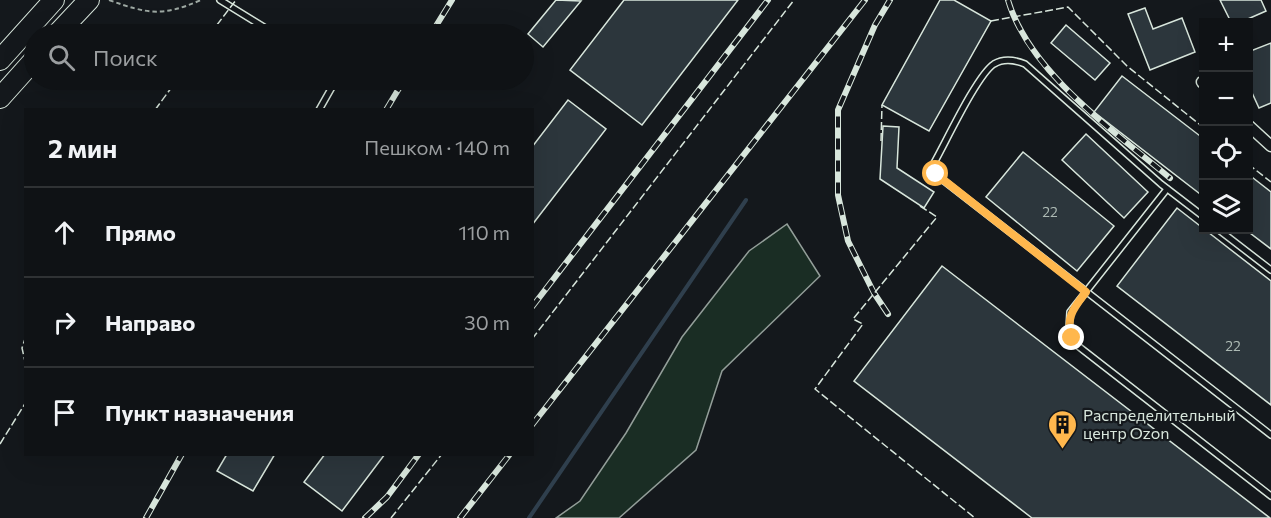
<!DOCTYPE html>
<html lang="ru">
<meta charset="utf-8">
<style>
:root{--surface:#0f1215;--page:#181b1e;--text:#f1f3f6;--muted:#9b9ea0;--line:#2f3234}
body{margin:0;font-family:Commissioner,sans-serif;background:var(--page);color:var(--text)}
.controls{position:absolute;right:18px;top:18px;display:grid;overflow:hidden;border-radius:0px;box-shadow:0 6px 24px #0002}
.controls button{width:54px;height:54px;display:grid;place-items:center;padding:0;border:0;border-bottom:2px solid var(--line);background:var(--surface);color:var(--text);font:30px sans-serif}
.stop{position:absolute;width:18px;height:18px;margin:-14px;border:4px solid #ffb74d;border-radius:50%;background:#fff}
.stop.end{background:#ffb74d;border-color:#fff;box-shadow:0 2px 6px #0008}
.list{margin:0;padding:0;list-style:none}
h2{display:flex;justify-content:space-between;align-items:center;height:78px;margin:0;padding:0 24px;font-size:26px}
h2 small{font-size:20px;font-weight:400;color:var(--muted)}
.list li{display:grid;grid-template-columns:39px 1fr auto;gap:18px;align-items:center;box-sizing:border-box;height:90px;padding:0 24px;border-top:2px solid var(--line)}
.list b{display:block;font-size:22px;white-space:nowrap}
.list em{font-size:20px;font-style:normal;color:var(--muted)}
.icon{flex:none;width:33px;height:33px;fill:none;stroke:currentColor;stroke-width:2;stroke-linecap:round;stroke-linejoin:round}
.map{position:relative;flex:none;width:1271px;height:518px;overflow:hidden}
.search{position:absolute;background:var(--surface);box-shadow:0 6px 24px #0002;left:24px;top:24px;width:510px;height:66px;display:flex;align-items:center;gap:15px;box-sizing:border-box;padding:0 21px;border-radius:33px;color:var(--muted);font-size:22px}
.panel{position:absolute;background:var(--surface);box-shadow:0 6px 24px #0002;left:24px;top:108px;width:510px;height:348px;border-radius:0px}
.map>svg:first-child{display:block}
</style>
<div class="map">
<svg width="1271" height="518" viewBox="0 0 1271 518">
<rect width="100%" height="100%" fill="#14181c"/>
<path fill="#1a2d24" stroke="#939e99" stroke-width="1.5" d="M787,224L820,276L722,371L696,450L619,518H556L580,501L626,433L682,337L749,251Z"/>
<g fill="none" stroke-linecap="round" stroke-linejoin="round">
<path stroke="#2f3f4d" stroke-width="4" d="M529,518L746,200"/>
</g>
<g fill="#2c363c" stroke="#d8e6dc" stroke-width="1.5">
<path d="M556,0L581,1L543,47L528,34Z"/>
<path d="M624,0H738L642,125L570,70Z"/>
<path d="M940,0H954L991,21L929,131L882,105Z"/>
<path d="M1220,0H1261L1266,11L1241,22H1231Z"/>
<path d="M1145,8L1153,29L1182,18L1195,52L1150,70L1128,14Z"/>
<path d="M1066,25L1110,63L1095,80L1051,43Z"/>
<path d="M1271,43V103L1259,108L1248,84V52Z"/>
<path d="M1122,76L1204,139V197L1094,112Z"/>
<path d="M568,100L606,129L532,225V147Z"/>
<path d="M883,126L899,127L897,168L934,192L924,208L880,179Z"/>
<path d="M1086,134L1148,192L1124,218L1062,160Z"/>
<path d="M1023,152L1114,226L1077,271L986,197Z"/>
<path d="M1248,174L1271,192V249L1246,230H1248Z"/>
<path d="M1177,208L1271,281V405L1117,286Z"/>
<path d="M942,266L1270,518H1032L854,381Z"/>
<path d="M227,454H275L253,491L217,471Z"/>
<path d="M325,454H385L342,511L304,482Z"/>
</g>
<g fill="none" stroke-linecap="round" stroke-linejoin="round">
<defs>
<g id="lane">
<path d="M220,0L275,34"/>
<path d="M319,110L336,80"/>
<path d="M1167,189L1070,312L1069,329L1078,346L1271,496"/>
<path d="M1204,217L1161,184L1025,64C1015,60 1004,58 994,64C977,75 946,142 934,163V170L939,177L1271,435"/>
<path d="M1219,230L1271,270"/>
</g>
<g id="street">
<path d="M1202,82L1204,84"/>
<path d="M1248,125L1271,146"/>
</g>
<g id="highway">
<path d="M57,34L89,0"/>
<path d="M0,60L54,0"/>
<path d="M0,98L34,60"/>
</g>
</defs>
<use href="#lane" stroke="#d8e6dc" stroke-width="8"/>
<use href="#street" stroke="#d8e6dc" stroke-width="13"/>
<use href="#highway" stroke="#d8e6dc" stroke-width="22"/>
<path stroke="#9da8a2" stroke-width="2" stroke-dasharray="4.5 3" stroke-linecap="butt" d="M109,0C148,14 162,17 201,0"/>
<use href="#lane" stroke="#14181c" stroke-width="5"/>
<use href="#street" stroke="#14181c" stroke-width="10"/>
<use href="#highway" stroke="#14181c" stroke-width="20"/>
<defs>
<g id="rail">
<path d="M1008,0C1029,72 1115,132 1170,178"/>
<path d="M431,34L452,0"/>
<path d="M386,110L404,80"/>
<path d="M532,307L768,0"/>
<path d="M888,314L874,293L848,241L838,195V110L875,25L890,0"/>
<path d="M532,425L865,0"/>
<path d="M146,518L182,454"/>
<path d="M365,518L387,497L419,454"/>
<path d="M460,518L510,454"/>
</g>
</defs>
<use href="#rail" stroke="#d8e6dc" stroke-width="6"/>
<use href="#rail" stroke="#14181c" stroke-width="4" stroke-dasharray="11" stroke-linecap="butt"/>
<g stroke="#d8e6dc" stroke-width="1.5" stroke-dasharray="8 3" stroke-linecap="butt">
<path d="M991,21L1068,7L1127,66L1204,128"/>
<path d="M210,34L236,0"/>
<path d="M155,110L177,80"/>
<path d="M881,141L882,105"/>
<path d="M1248,164L1271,182"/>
<path d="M920,206L937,217L853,319L863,324L815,389L975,518"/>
<path d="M26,336L22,348L26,366"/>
<path d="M532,339L794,0"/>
<path d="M0,444L26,402"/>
<path d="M391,518L442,454"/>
</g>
</g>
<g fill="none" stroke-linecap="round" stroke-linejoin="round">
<path stroke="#ffb74d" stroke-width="8" d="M936,174L1086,292C1074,308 1065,317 1072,338"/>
</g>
<defs>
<symbol id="building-pin" viewBox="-11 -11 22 30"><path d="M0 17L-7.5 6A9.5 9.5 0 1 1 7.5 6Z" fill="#ffb74d" stroke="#14181c"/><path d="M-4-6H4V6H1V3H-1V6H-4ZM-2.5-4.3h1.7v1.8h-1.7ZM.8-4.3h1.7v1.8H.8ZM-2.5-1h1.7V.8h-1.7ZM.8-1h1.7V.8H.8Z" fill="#111"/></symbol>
</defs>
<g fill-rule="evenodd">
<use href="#building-pin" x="1046" y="408" width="33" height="45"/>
</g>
<g text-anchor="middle" stroke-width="4.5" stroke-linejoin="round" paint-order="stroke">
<g font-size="14" fill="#adbab4">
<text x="1050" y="217">22</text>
<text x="1233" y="351">22</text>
</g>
<g font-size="16" fill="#d8e6dc" stroke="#14181c" text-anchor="start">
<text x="1083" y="421">Распределительный<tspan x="1083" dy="18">центр Ozon</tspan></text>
</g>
</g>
</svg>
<div class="controls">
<button>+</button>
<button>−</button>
<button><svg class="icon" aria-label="locate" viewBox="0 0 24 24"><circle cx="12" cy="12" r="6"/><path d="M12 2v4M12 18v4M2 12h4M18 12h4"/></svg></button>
<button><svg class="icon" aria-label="layers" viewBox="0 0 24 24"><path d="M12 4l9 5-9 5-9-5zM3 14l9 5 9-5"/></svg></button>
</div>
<div class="stop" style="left:936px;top:174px"></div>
<div class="stop end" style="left:1072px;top:338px"></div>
<div class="search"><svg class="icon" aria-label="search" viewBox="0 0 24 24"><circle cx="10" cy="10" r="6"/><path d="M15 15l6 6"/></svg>Поиск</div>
<section class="panel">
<h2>2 мин<small>Пешком · 140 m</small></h2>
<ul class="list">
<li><svg class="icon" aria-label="ahead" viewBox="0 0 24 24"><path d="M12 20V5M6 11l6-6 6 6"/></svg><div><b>Прямо</b></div><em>110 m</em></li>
<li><svg class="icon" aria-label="right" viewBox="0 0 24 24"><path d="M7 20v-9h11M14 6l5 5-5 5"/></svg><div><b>Направо</b></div><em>30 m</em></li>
<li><svg class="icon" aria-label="arrive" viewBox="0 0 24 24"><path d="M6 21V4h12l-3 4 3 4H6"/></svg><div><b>Пункт назначения</b></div></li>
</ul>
</section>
</div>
